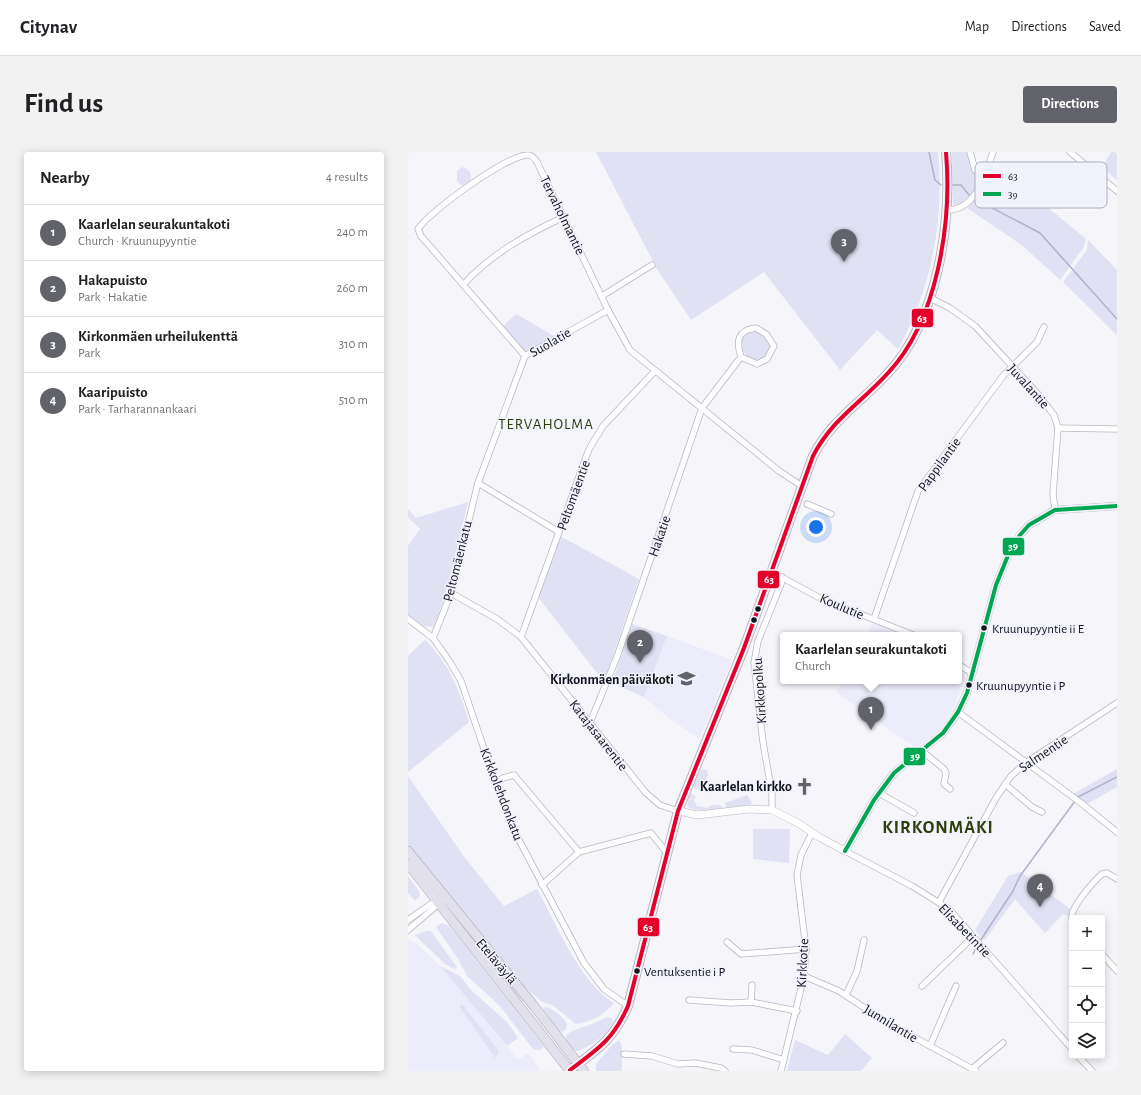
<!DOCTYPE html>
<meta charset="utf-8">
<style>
:root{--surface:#fff;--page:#f2f2f2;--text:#202124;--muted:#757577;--line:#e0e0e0;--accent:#62626a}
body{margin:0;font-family:"Alegreya Sans",sans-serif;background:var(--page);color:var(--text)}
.controls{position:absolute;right:12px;bottom:12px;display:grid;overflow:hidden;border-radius:4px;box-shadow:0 2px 10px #0003}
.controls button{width:36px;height:36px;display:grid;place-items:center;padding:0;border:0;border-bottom:1px solid var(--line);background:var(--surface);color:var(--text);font:20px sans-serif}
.you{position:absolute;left:408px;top:375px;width:14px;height:14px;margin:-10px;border:3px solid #fff;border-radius:50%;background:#1a73e8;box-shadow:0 0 0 6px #1a73e833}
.badge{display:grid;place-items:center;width:26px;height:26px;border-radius:50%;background:var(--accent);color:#fff;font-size:13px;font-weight:700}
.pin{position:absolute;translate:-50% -33px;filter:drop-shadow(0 1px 2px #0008)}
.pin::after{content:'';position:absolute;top:21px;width:14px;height:12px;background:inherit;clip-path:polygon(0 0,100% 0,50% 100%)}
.popup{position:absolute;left:372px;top:480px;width:182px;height:52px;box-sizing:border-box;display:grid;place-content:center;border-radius:4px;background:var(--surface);filter:drop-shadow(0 1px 3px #0005);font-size:13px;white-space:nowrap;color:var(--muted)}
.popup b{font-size:15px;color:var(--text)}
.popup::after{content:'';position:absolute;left:50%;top:100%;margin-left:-8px;border:8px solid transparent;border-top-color:var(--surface)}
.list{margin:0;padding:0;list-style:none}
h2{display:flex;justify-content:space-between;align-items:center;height:52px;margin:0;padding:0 16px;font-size:17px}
h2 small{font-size:13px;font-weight:400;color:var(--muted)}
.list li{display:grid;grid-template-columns:26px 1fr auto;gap:12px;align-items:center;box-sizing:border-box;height:56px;padding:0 16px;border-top:1px solid var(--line)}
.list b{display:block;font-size:15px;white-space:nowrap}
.list p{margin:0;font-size:13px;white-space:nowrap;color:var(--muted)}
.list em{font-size:13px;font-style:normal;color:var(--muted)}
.icon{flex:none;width:22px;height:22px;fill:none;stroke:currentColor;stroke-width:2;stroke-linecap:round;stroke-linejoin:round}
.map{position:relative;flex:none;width:709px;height:919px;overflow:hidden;border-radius:4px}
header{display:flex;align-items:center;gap:24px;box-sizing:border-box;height:56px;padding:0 20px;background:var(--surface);border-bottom:1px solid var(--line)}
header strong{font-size:19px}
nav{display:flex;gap:22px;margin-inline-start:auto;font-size:14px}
.intro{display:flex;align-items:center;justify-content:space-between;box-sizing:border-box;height:96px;padding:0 24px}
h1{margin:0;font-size:28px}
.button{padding:10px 18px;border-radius:4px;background:var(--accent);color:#fff;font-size:14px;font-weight:700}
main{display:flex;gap:24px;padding:0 24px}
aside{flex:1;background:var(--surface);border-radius:4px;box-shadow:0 2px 10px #0003}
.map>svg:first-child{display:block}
</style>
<header>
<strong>Citynav</strong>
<nav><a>Map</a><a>Directions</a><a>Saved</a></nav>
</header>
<div class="intro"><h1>Find us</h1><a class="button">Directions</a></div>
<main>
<aside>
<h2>Nearby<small>4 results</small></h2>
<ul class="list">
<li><span class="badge">1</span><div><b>Kaarlelan seurakuntakoti</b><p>Church · Kruunupyyntie</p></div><em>240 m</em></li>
<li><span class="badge">2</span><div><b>Hakapuisto</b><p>Park · Hakatie</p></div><em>260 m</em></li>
<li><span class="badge">3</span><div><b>Kirkonmäen urheilukenttä</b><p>Park</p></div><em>310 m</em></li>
<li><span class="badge">4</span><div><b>Kaaripuisto</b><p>Park · Tarharannankaari</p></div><em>510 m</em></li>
</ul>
</aside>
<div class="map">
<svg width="709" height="919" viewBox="0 0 709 919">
<rect width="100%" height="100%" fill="#f5f5fa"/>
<g fill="#ececfa">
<path d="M464,471L479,477L495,483H460Z"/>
<path d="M259,484L324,508L291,587L261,566L236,545Z"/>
<path d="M551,517L557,525L545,557L532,577L508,596L428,540L435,529H551Z"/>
<path d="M0,787L10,793L32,814L110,908L120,901L133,919H0Z"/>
</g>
<g fill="#e0e1f3">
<path d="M188,0H530C537,66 523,139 490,197L469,178L432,218L356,120L283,168L249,117Z"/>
<path d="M544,0H560L573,26C567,39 561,53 545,54Z"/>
<path d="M703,0H709V28L694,16Z"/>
<path d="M54,15C61,17 65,22 62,29L54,34L49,29V19Z"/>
<path d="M610,31L678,87L675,96L652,128L615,94L559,56L570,42L589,53Z"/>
<path d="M680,88L709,118V183L655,130L679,98Z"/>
<path d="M108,162L146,184L118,200L95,174Z"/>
<path d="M345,179C354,181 361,186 363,195L354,208L349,210L340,206L332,195L334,184Z"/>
<path d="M60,350L37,444L26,475L15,474L0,463V394L12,377L0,365V357L8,366Z"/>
<path d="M152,384L231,427L196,530L130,445Z"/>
<path d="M224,472L259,484L236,545L204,531Z"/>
<path d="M17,488C41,511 51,538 61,570L0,620V504Z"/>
<path d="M293,617L299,618L300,624L292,638L285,635Z"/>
<path d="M709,617V635L679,652L665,642Z"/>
<path d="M0,624L57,706L96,754L129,737C147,770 173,832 206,851C196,863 183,870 168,872L144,853L134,850L118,836L0,694Z"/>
<path d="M282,642H285L288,645L286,648L289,654L300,656L303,653H312L316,657L298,660L281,656C278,651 280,647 282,642Z"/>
<path d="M339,643L344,651L342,653L319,657L317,651Z"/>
<path d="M345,677H382L381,711L345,707Z"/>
<path d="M613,720L662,757L661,764L655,762L637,781L607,747L576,789L567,778L600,724Z"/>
<path d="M0,724L11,739L12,744L7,749L0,741Z"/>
<path d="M34,771L41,774L48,782L136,895L131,898L125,897L92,854L59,824L50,807L28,775Z"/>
<path d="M22,778L49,815L46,817L37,812L7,783Z"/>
<path d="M61,782L117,848L115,850L100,834L60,783Z"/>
<path d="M32,814L52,824L64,839L100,871L110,886L99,894Z"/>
<path d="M54,852L91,899L87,906L51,854Z"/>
<path d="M136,855C146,856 154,864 159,872L158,878L153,880L149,877L135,856Z"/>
<path d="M199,865L204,866L205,870C199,883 183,895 169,899L162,896L157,889L159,882C171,875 186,873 199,865Z"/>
<path d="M437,882L464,906L453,919H379L387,888L420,903Z"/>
<path d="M211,888L214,895V919H188V912L203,894Z"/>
</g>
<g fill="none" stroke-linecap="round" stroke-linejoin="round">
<g stroke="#b2b2c8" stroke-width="1.5">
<path d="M521,0L527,28L533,33"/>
<path d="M545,33H553L561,43"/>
<path d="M569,48L632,81L709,167"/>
<path d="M572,789L605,739L612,724L670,645L709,625"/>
<path d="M565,802L570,792"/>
</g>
<defs>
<g id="minor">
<path d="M562,0L567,18L575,25"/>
<path d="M662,0L709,39"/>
<path d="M538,58C568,59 577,23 585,0"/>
<path d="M56,132C83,102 119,82 156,65"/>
<path d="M194,144L244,113"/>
<path d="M522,146L542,156L567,174L629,241L646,263L650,276L645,342L647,358"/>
<path d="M348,176L358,182L366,194L359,207L349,212L333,205C328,190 329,178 348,176Z"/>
<path d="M117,204L13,84L10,77C22,59 99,3 120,3C124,3 127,7 129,10L200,158L222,198L371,319L394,334"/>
<path d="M650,276L709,277"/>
<path d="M70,331L151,380"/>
<path d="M399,352L423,362"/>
<path d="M364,420L412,446L505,483"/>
<path d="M43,441L89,467L113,485L238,641L252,653L270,659"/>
<path d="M0,467L25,486L42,510L53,529L90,638L110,686L176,811L196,837L220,854"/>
<path d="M466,467L510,339L595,224L629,190L636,175"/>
<path d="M113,485L181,297L195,274L247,219"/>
<path d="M25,486L43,441L70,331L117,204L200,158"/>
<path d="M551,513L564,521"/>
<path d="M550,560L673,651L709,680"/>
<path d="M182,571L210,502L294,256L333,205"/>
<path d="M513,598L536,617L538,621L536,632L542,637"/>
<path d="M87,631L95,626L106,623L171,700"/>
<path d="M597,632L624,655L634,660"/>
<path d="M471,641L506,661"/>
<path d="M364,658V642L355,590L346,511L350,489L373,432L374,425"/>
<path d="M437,699L504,734L541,757L664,897"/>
<path d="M134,733L171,700L243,681L259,701"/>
<path d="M531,750L588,646L603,624L619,610L709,551"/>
<path d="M664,766C662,756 686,729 694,722L699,721L709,727"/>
<path d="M0,768L30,747"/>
<path d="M0,778L33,750"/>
<path d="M319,790L333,802L398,797"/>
<path d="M694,802L709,819"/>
<path d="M396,824L431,839L478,870L568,919"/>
<path d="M514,834L565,785"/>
<path d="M438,843L449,819L456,788"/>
<path d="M281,848L323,851L343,850L389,859"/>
<path d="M343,850L344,833"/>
<path d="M522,894L548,834"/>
<path d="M325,897L344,898L376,908"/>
<path d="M216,902L244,904L270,912L287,911L313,916L317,919"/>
<path d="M670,904L684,919"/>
<path d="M565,916L595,891"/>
<path d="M373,919L396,824L398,797L389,723L393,703L404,681"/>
</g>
<path id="tertiary" d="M270,659L290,663L341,657L364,658L390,671L411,685L437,699L466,648L486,621L535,581L550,560L559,541L588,433L601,401L612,383L621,373L647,358L709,354"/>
<path id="secondary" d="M162,918C190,897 205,888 220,854L270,659L336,496L405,304C425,266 453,251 480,221C530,168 544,70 538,0"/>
<g id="trunk">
<path d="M0,699L126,854L176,919"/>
<path d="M0,712L162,919"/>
</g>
</defs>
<use href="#minor" stroke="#b8b8c0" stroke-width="7"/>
<use href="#tertiary" stroke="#b8b8c0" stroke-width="8"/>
<use href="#secondary" stroke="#b8b8c0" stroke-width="10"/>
<use href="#trunk" stroke="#a9a8b7" stroke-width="10"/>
<use href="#minor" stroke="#fefefe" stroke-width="5.5"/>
<use href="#tertiary" stroke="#fefefe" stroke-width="7"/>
<use href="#secondary" stroke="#fefefe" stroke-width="8"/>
<use href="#trunk" stroke="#e2e1eb" stroke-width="9"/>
<defs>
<path id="bus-1" d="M162,918C190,897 205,888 220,854L270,659L336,496L405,304C425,266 453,251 480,221C530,168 544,70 538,0"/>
<path id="bus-2" d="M437,699L466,648L486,621L535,581L550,560L559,541L588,433L601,401L612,383L621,373L647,358L709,354"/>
</defs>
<use href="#bus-1" stroke="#f2f2fd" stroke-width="7"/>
<use href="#bus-2" stroke="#f2f2fd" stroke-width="7"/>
<use href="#bus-1" stroke="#e4002b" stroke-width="4"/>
<use href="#bus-2" stroke="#00a651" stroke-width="4"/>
</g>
<defs>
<symbol id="school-bare" viewBox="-9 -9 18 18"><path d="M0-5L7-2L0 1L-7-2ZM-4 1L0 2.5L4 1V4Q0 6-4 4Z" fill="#62626a" stroke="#f2f2fd" stroke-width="2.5" paint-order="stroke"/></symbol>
<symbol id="church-bare" viewBox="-9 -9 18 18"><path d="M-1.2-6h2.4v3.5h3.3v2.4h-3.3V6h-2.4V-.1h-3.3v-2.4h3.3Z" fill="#62626a" stroke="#f2f2fd" stroke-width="2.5" paint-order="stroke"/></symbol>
</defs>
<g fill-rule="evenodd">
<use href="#school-bare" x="266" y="514" width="25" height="25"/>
<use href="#church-bare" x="384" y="622" width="25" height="25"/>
</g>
<g fill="#13131c" stroke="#f2f2fd" stroke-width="1.5">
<circle cx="350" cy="457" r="3.5"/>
<circle cx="346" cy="468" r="3.5"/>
<circle cx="576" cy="476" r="3.5"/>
<circle cx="561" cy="533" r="3.5"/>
<circle cx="229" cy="819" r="3.5"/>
</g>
<g text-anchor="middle" stroke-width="3" stroke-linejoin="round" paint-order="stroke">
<g font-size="13" fill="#13131c" stroke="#f2f2fd" text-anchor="start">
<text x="584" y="481">Kruunupyyntie ii E</text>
<text x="568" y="538">Kruunupyyntie i P</text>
<text x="236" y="824">Ventuksentie i P</text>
</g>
<g font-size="14" fill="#13131c" stroke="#f2f2fd">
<text transform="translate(155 63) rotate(64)" y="5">Tervaholmantie</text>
<text transform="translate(142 190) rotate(-30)" y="5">Suolatie</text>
<text transform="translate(621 234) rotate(48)" y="5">Juvalantie</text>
<text transform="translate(531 312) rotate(-54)" y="5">Pappilantie</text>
<text transform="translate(165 343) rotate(-70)" y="5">Peltomäentie</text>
<text transform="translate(251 384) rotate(-71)" y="5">Hakatie</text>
<text transform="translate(49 409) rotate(-76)" y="5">Peltomäenkatu</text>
<text transform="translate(434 454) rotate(23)" y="5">Koulutie</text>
<text transform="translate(351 539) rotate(-94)" y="5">Kirkkopolku</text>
<text transform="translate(191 583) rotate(52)" y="5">Katajasaarentie</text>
<text transform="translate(635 601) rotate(-34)" y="5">Salmentie</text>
<text transform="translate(94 642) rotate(69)" y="5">Kirkkolehdonkatu</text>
<text transform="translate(557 778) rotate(46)" y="5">Elisabetintie</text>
<text transform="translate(89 809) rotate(50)" y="5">Eteläväylä</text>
<text transform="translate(394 811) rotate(-87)" y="5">Kirkkotie</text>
<text transform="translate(483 871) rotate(31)" y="5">Junnilantie</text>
</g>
<g font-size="14" font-weight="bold" fill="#13131c" stroke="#f2f2fd" text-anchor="end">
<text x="266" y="532">Kirkonmäen päiväkoti</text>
<text x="384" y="639">Kaarlelan kirkko</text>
</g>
<g font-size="15" letter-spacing="1" fill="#2e3f09" stroke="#f2f2fd">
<text x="138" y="277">TERVAHOLMA</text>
</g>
<g font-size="18" font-weight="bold" letter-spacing="1" fill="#2e3f09" stroke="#f2f2fd">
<text x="530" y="681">KIRKONMÄKI</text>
</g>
</g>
<rect x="567" y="10" width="132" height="46" rx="6" fill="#f2f2fd" stroke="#afafba" stroke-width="1"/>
<rect x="575" y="22" width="18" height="4" fill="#e4002b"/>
<rect x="575" y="40" width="18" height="4" fill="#00a651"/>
<g font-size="11" fill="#13131c">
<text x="600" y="28">63</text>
<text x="600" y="46">39</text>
</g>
<g stroke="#f2f2fd" stroke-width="1.5">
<rect x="503" y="156" width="23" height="20" rx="4" fill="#e4002b"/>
<rect x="594" y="385" width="23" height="19" rx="4" fill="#00a651"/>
<rect x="349" y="418" width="23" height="19" rx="4" fill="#e4002b"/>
<rect x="495" y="595" width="23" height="19" rx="4" fill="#00a651"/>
<rect x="229" y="765" width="23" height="20" rx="4" fill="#e4002b"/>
</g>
<g font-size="11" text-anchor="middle" font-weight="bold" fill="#fff">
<text x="514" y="170">63</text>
<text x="605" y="398">39</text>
<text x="361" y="431">63</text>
<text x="507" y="608">39</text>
<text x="240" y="779">63</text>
</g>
</svg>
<div class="controls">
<button>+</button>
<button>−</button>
<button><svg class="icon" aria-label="locate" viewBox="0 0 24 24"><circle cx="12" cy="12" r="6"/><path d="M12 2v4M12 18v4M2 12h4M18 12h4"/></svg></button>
<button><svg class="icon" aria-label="layers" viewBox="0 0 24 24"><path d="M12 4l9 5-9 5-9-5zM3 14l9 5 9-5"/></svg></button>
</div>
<div class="you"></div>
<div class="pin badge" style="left:463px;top:578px">1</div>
<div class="popup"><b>Kaarlelan seurakuntakoti</b>Church</div>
<div class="pin badge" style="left:232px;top:511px">2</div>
<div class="pin badge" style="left:436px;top:110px">3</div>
<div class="pin badge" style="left:632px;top:755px">4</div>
</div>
</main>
